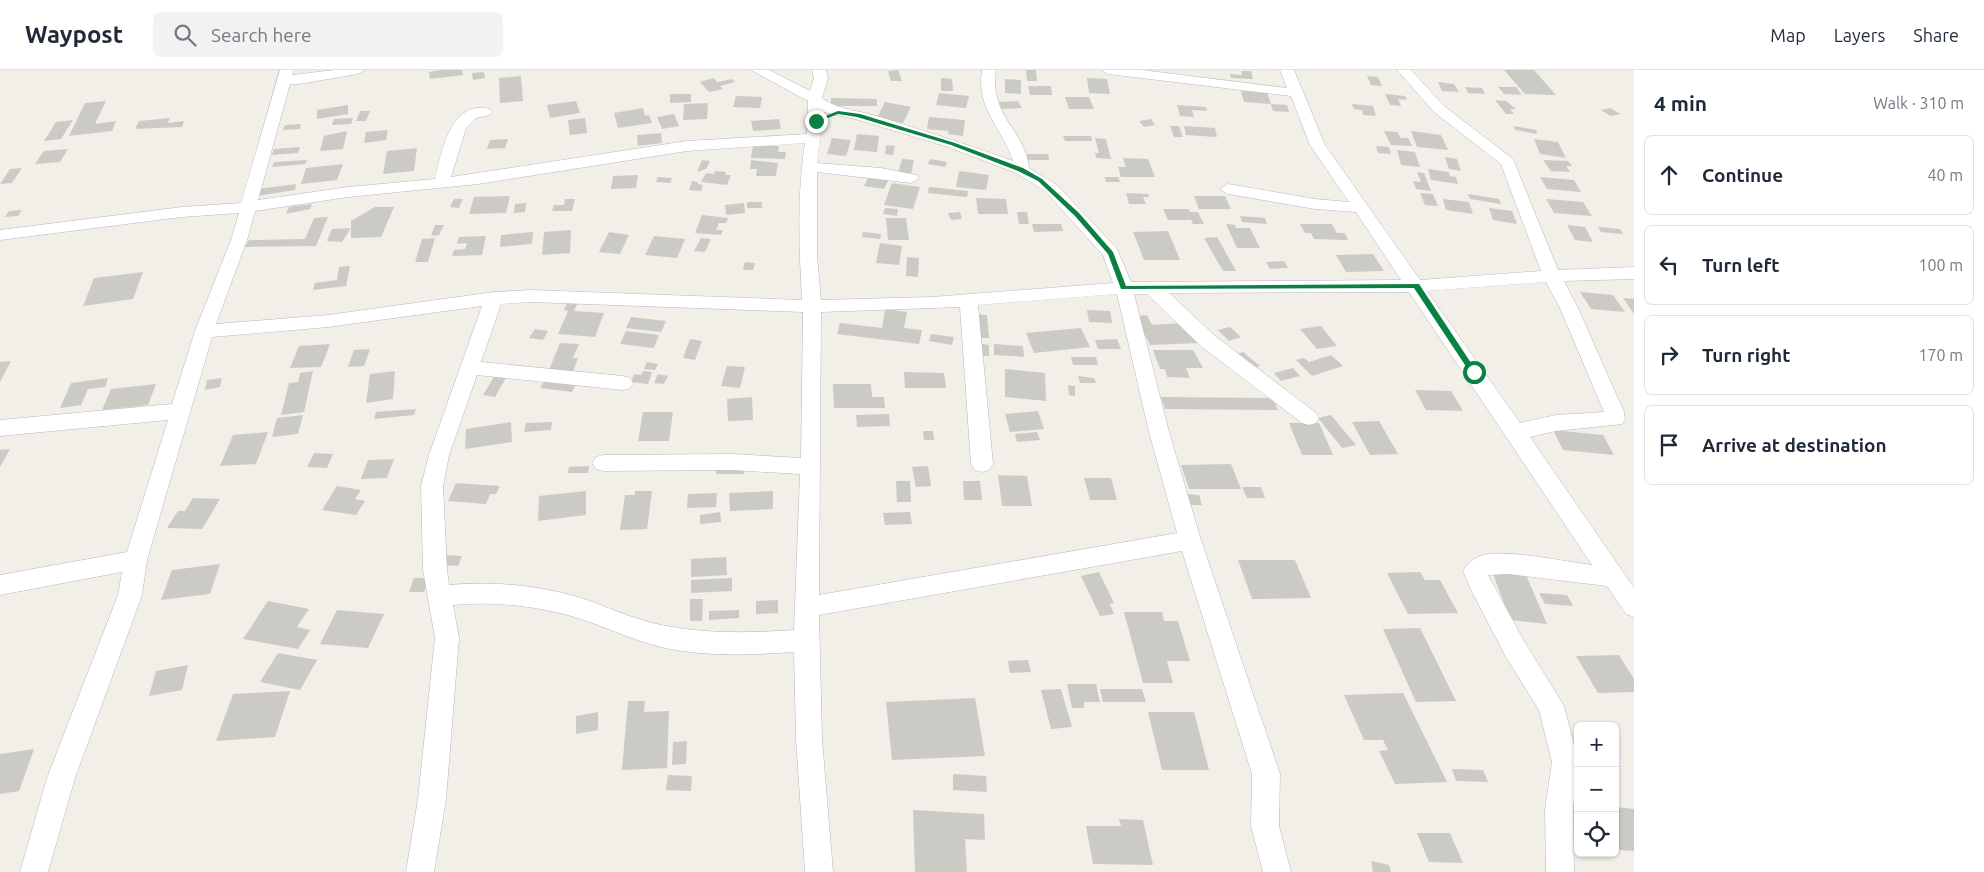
<!DOCTYPE html>
<meta charset="utf-8">
<style>
:root{--surface:#fff;--page:#f2f2f3;--text:#1f2937;--muted:#747a83;--line:#e0e1e3}
body{margin:0;font-family:Ubuntu,sans-serif;background:var(--page);color:var(--text)}
.controls{position:absolute;right:15px;bottom:15px;display:grid;overflow:hidden;border-radius:8px;box-shadow:0 1px 4px #0004}
.controls button{width:45px;height:45px;display:grid;place-items:center;padding:0;border:0;border-bottom:1px solid var(--line);background:var(--surface);color:var(--text);font:25px sans-serif}
.stop{position:absolute;width:15px;height:15px;margin:-11px;border:4px solid #0b8043;border-radius:50%;background:#fff}
.stop.end{background:#0b8043;border-color:#fff;box-shadow:0 1px 5px #0008}
.list{margin:0;padding:0;list-style:none}
h2{display:flex;justify-content:space-between;align-items:center;height:65px;margin:0;padding:0 20px;font-size:21px}
h2 small{font-size:16px;font-weight:400;color:var(--muted)}
.list li{display:grid;grid-template-columns:32px 1fr auto;gap:15px;align-items:center;box-sizing:border-box;height:80px;margin:0 10px 10px;padding:0 10px;border:1px solid var(--line);border-radius:8px}
.list b{display:block;font-size:19px;white-space:nowrap}
.list em{font-size:16px;font-style:normal;color:var(--muted)}
.icon{flex:none;width:28px;height:28px;fill:none;stroke:currentColor;stroke-width:2;stroke-linecap:round;stroke-linejoin:round}
.map{position:relative;flex:none;width:1634px;height:802px;overflow:hidden}
header{display:flex;align-items:center;gap:30px;box-sizing:border-box;height:70px;padding:0 25px;background:var(--surface);border-bottom:1px solid var(--line)}
header strong{font-size:24px}
nav{display:flex;gap:28px;margin-inline-start:auto;font-size:18px}
.search{width:350px;height:45px;background:var(--page);display:flex;align-items:center;gap:12px;box-sizing:border-box;padding:0 18px;border-radius:8px;color:var(--muted);font-size:19px}
main{display:flex}
aside{flex:1;background:var(--surface)}
.map>svg:first-child{display:block}
</style>
<header>
<strong>Waypost</strong>
<div class="search"><svg class="icon" aria-label="search" viewBox="0 0 24 24"><circle cx="10" cy="10" r="6"/><path d="M15 15l6 6"/></svg>Search here</div>
<nav><a>Map</a><a>Layers</a><a>Share</a></nav>
</header>
<main>
<div class="map">
<svg width="1634" height="802" viewBox="0 0 1634 802">
<rect width="100%" height="100%" fill="#f1efe8"/>
<g fill="#cccac5">
<path d="M440,0H462L463,5L430,9L429,2Z"/>
<path d="M898,0L902,11H891L888,1Z"/>
<path d="M1026,0H1036L1037,11H1027Z"/>
<path d="M1504,0H1534L1556,25L1525,24Z"/>
<path d="M1241,1H1251L1253,9L1231,8L1230,4L1242,5Z"/>
<path d="M484,2L485,8L473,10L472,3Z"/>
<path d="M521,6L523,31L500,33L499,8Z"/>
<path d="M1367,6L1378,7L1382,16L1371,15Z"/>
<path d="M714,8L717,12L732,9L735,12L720,16L723,19L709,22L700,12Z"/>
<path d="M941,8L952,9L953,21H941Z"/>
<path d="M1087,8L1107,9L1110,24L1089,23Z"/>
<path d="M1005,9L1021,10V24L1005,23Z"/>
<path d="M1438,12L1454,14L1459,22L1442,21Z"/>
<path d="M1028,16H1051L1052,25H1030Z"/>
<path d="M1465,17L1482,18L1485,24L1468,23Z"/>
<path d="M1498,17H1516L1522,25L1504,24Z"/>
<path d="M1241,21L1267,23L1271,34L1244,32Z"/>
<path d="M939,23L969,26L966,38L936,35Z"/>
<path d="M670,24H691V32L670,33Z"/>
<path d="M1385,24L1405,26L1407,30L1398,29L1401,36L1390,35Z"/>
<path d="M736,26L762,27L760,38L733,37Z"/>
<path d="M1065,27H1089L1094,39H1069Z"/>
<path d="M831,28L877,29V36H831Z"/>
<path d="M1495,30L1506,31L1516,39H1510L1514,44H1506Z"/>
<path d="M106,31L95,54L116,51L112,61L69,66L85,33Z"/>
<path d="M576,31L580,43L550,48L547,35Z"/>
<path d="M1018,31L1022,38L1002,39L999,32Z"/>
<path d="M885,32L911,37L903,53L877,48Z"/>
<path d="M708,33L707,49L683,50L684,34Z"/>
<path d="M1271,34L1287,35L1289,42L1273,41Z"/>
<path d="M1352,34L1373,36L1376,46L1363,45L1362,40L1354,39Z"/>
<path d="M348,35V44L317,49V40Z"/>
<path d="M1177,35L1206,37L1207,41L1192,40L1194,47L1180,46Z"/>
<path d="M643,38L645,46L649,45L652,53L618,58L614,43Z"/>
<path d="M1610,38L1621,44L1611,46L1601,40Z"/>
<path d="M360,41H370L366,51H356Z"/>
<path d="M674,44L679,56L662,59L657,47Z"/>
<path d="M929,47L965,50L963,66L948,64L949,61L927,59Z"/>
<path d="M170,48L168,53L184,51L182,57L135,59L139,51Z"/>
<path d="M353,48L351,54L332,55L334,49Z"/>
<path d="M585,48L587,63L570,65L568,50Z"/>
<path d="M779,49L781,59L753,61L751,51Z"/>
<path d="M1151,49L1155,55L1144,57L1139,51Z"/>
<path d="M73,50L61,69L44,71L56,52Z"/>
<path d="M301,54L300,59L283,60L285,55Z"/>
<path d="M1170,56H1179L1183,67H1174Z"/>
<path d="M1184,56L1215,58L1217,67L1186,65Z"/>
<path d="M1514,56L1536,60L1537,64L1515,60Z"/>
<path d="M388,60L386,70L364,73L366,62Z"/>
<path d="M347,61L343,79L320,81L324,66Z"/>
<path d="M1384,61L1397,62L1401,68H1408L1412,76L1391,75Z"/>
<path d="M1411,61L1441,65L1448,80L1417,77Z"/>
<path d="M661,63L662,73L638,76L637,65Z"/>
<path d="M857,64L879,66L877,82L854,80Z"/>
<path d="M1063,66H1091L1092,71H1065Z"/>
<path d="M832,68L851,70L846,86L827,84Z"/>
<path d="M1095,68L1106,69L1111,89L1096,88L1095,83H1099Z"/>
<path d="M508,69L505,78L487,79L490,70Z"/>
<path d="M1534,69L1558,72L1566,88L1540,84Z"/>
<path d="M753,75L779,76L778,82H786L785,89L751,88Z"/>
<path d="M886,75L895,76L893,85L885,84Z"/>
<path d="M1376,76L1389,77L1391,84L1378,83Z"/>
<path d="M300,77L298,83L272,85L274,79Z"/>
<path d="M417,78L414,101L383,104L387,81Z"/>
<path d="M68,79L60,92L35,94L44,81Z"/>
<path d="M1397,80L1415,82L1420,97L1401,95Z"/>
<path d="M1026,84H1048L1049,90H1028Z"/>
<path d="M1445,87L1457,89L1461,101L1449,99Z"/>
<path d="M1123,88L1148,89L1155,107H1121L1118,97H1126Z"/>
<path d="M902,89L914,90L911,104L898,103Z"/>
<path d="M930,89L947,92L945,97L928,94Z"/>
<path d="M307,90L305,94L272,97L274,92Z"/>
<path d="M702,90L710,91L706,99L697,102Z"/>
<path d="M751,90L778,93L776,106H756L757,99H750Z"/>
<path d="M1543,90L1568,91L1572,96H1566L1570,102L1551,101Z"/>
<path d="M343,94L337,110L301,114L306,98Z"/>
<path d="M22,98L12,113L0,114L10,99Z"/>
<path d="M1428,99L1449,102L1450,106L1456,107L1458,114L1431,110Z"/>
<path d="M715,101L726,102L725,105H731L727,115L701,112L706,103L714,104Z"/>
<path d="M959,101L989,105L986,120L956,117Z"/>
<path d="M1417,102L1424,103L1431,121L1416,119L1413,111L1421,112Z"/>
<path d="M870,104L890,107L884,119L864,116Z"/>
<path d="M638,105L636,118L611,119L613,106Z"/>
<path d="M658,107L672,108L670,113L656,112Z"/>
<path d="M1105,107H1118L1120,112H1106Z"/>
<path d="M1540,107L1574,110L1581,122L1547,119Z"/>
<path d="M692,111L698,112V114L703,115L701,121L689,120Z"/>
<path d="M892,113L920,117L913,139L884,135Z"/>
<path d="M296,114L295,120L257,126L258,119Z"/>
<path d="M929,117L968,121L967,127L928,123Z"/>
<path d="M1126,123L1148,124L1149,127H1143L1146,134H1129Z"/>
<path d="M1420,123L1433,124L1438,136L1425,135Z"/>
<path d="M1468,124L1499,129L1501,134L1470,129Z"/>
<path d="M510,126L506,143L469,144L474,127Z"/>
<path d="M1194,126H1225L1231,139H1199Z"/>
<path d="M976,128L1006,129L1008,144H978Z"/>
<path d="M454,129H463L459,138L450,137Z"/>
<path d="M565,129H575L572,141H552L554,135H564Z"/>
<path d="M1443,129L1469,132L1473,144L1446,140Z"/>
<path d="M1546,129L1583,132L1592,146L1554,143Z"/>
<rect x="747" y="132" width="15" height="6"/>
<path d="M526,133L525,142L514,143L515,134Z"/>
<path d="M744,133L745,143L726,145L725,135Z"/>
<path d="M312,134L310,139L286,144L289,137Z"/>
<path d="M375,137H394L381,167L351,168V151Z"/>
<path d="M885,138L898,139L897,146L883,144Z"/>
<path d="M1489,138L1512,141L1517,154L1493,150Z"/>
<path d="M1163,139H1188L1190,142H1198L1204,154H1193L1191,150H1168Z"/>
<path d="M22,140L18,146L5,147L9,141Z"/>
<path d="M960,142L962,149L951,150L948,143Z"/>
<path d="M1017,142H1027L1029,154H1019Z"/>
<path d="M702,145L728,148L726,153H719L716,160H723L721,165L695,163Z"/>
<path d="M1240,146L1265,148L1267,154L1242,152Z"/>
<path d="M328,147L316,176L245,177L249,170L305,169L314,148Z"/>
<path d="M886,148H906L909,170H888Z"/>
<path d="M1032,154H1061L1063,161L1034,162Z"/>
<path d="M1226,154L1235,155L1236,158H1250L1260,178H1237Z"/>
<path d="M1300,154H1332L1337,163H1345L1348,170L1314,169L1311,163H1305Z"/>
<path d="M435,155H444L439,165L431,166Z"/>
<path d="M1567,155L1585,157L1593,172L1575,170Z"/>
<path d="M1598,157L1620,159L1623,164L1601,162Z"/>
<path d="M351,158L342,172L327,171L332,159Z"/>
<path d="M571,160L570,183L542,185L544,162Z"/>
<path d="M1168,161L1180,190H1144L1133,162Z"/>
<path d="M533,162L532,174L500,177L501,165Z"/>
<path d="M609,162L629,165L620,184L599,182Z"/>
<path d="M863,162L881,164L880,169L862,167Z"/>
<path d="M486,166L482,185L452,186L454,180L465,179L467,173L457,174L459,167Z"/>
<path d="M654,166L685,169L677,188L645,185Z"/>
<path d="M1217,167L1236,201H1223L1204,168Z"/>
<path d="M435,168L428,192H415L422,169Z"/>
<path d="M701,168L711,169L705,182L694,181Z"/>
<path d="M880,173L902,176L899,195L876,193Z"/>
<path d="M1373,184L1384,201L1346,202L1336,185Z"/>
<path d="M907,187L919,188L918,207L906,206Z"/>
<path d="M1284,191L1288,198L1270,199L1266,192Z"/>
<path d="M745,192L755,193L753,200H743Z"/>
<path d="M350,196L346,216L313,220L315,213L337,210L339,197Z"/>
<path d="M143,202L133,229L83,236L94,208Z"/>
<path d="M1580,222L1613,225L1625,242L1591,239Z"/>
<path d="M1623,228L1634,229V244Z"/>
<path d="M567,233L577,234L574,241L604,243L595,267L558,264L568,241L564,240Z"/>
<path d="M885,239L907,242L904,258L922,260L919,274L837,264L840,253L882,258Z"/>
<path d="M1087,240L1110,241L1112,253L1089,252Z"/>
<path d="M974,244L987,245L989,268H976Z"/>
<path d="M1147,245L1152,255L1183,253L1199,273L1150,275L1136,246Z"/>
<path d="M631,247L666,251L661,262L626,258Z"/>
<path d="M1321,256L1337,276L1317,279L1300,259Z"/>
<path d="M1230,257L1241,267L1229,271L1218,260Z"/>
<path d="M1081,258L1090,277L1034,283L1026,263Z"/>
<path d="M535,259L548,261L543,270L529,268Z"/>
<path d="M626,261L659,265L654,278L620,274Z"/>
<path d="M931,264L954,267L952,275L929,271Z"/>
<path d="M690,269L702,271L695,290L683,288Z"/>
<path d="M1117,269L1121,279H1098L1095,270Z"/>
<path d="M560,273L579,274L573,288H578L573,302L549,300Z"/>
<path d="M976,273L989,275V286L976,285Z"/>
<path d="M330,274L321,297L290,298L299,276Z"/>
<path d="M994,274L1023,276L1024,287L994,285Z"/>
<path d="M370,279L364,296L348,297L354,280Z"/>
<path d="M1153,280H1193L1203,298H1186L1190,308L1167,307L1165,299H1160Z"/>
<path d="M1243,282L1260,296L1252,299L1235,285Z"/>
<path d="M1331,285L1343,296L1312,306L1296,290L1304,288L1309,292Z"/>
<path d="M1071,287H1096L1098,295H1073Z"/>
<path d="M11,291L0,312V292Z"/>
<path d="M647,292L658,294L655,300L644,299Z"/>
<path d="M727,296L745,297L740,318L721,316Z"/>
<path d="M1293,298L1300,306L1281,311L1274,303Z"/>
<path d="M1005,299L1045,303L1046,331L1005,327Z"/>
<path d="M313,301L304,342L281,345L289,313L298,312L300,303Z"/>
<path d="M395,301L393,329L366,333L370,304Z"/>
<path d="M643,301L652,302L648,314L631,312L634,304L641,305Z"/>
<path d="M904,302L944,303L946,318H905Z"/>
<path d="M658,304L668,306L664,314L654,313Z"/>
<path d="M495,305L507,306L495,327L483,325Z"/>
<path d="M1078,306L1094,308L1096,313H1080Z"/>
<path d="M108,308L105,317L88,319L81,335L60,338L71,313Z"/>
<path d="M222,308L220,317L205,320L207,310Z"/>
<path d="M545,310L576,314L572,322L540,318Z"/>
<path d="M156,314L148,335L102,340L111,319Z"/>
<path d="M833,314H871L872,327H884L885,338H834Z"/>
<path d="M1068,315L1075,316V326L1069,325Z"/>
<path d="M1415,320L1451,321L1463,341L1426,340Z"/>
<path d="M752,327L753,350L728,351L727,329Z"/>
<path d="M1161,327L1273,328L1278,340L1165,339Z"/>
<path d="M416,339L414,345L374,349L376,342Z"/>
<path d="M1038,341L1044,359L1010,362L1005,344Z"/>
<path d="M643,342H673L669,371H638Z"/>
<path d="M889,344L890,356L857,357L856,345Z"/>
<path d="M303,345L298,364L272,367L277,348Z"/>
<path d="M1331,345L1356,375L1342,378L1318,348Z"/>
<path d="M1379,351L1398,384L1370,385L1352,352Z"/>
<path d="M511,352L512,372L465,379L466,359Z"/>
<path d="M552,352L551,360L524,362L526,353Z"/>
<path d="M1289,353H1319L1333,385H1302Z"/>
<path d="M1553,360L1603,365L1614,385L1563,380Z"/>
<path d="M923,361H933L934,370H924Z"/>
<path d="M268,362L256,394L220,396L233,365Z"/>
<path d="M1037,362L1040,370L1017,372L1015,364Z"/>
<path d="M10,379L0,397V380Z"/>
<path d="M314,383L333,384L327,398L307,397Z"/>
<path d="M394,389L387,408L361,409L368,390Z"/>
<path d="M1231,394L1241,419H1189L1181,395Z"/>
<path d="M589,396L588,403H568L569,397Z"/>
<path d="M717,396H744V404H716Z"/>
<path d="M928,396L931,416L916,417L912,397Z"/>
<path d="M998,405L1027,406L1032,436H1002Z"/>
<path d="M1084,408H1111L1117,430H1090Z"/>
<path d="M896,411H910L911,432H897Z"/>
<path d="M963,411H980L982,430H964Z"/>
<path d="M456,413L500,416L496,424H490L486,434L448,431Z"/>
<path d="M337,416L361,420L355,429L365,431L356,445L322,440Z"/>
<path d="M1242,417H1261L1265,428H1247Z"/>
<path d="M586,421V445L538,451L539,426Z"/>
<path d="M635,421H652L647,459L620,460L625,425H635Z"/>
<path d="M773,421V439L730,441L729,423Z"/>
<path d="M717,423L716,437L687,438L688,424Z"/>
<path d="M1186,424L1199,425L1202,435H1189Z"/>
<path d="M193,428L220,429L202,459L167,458L178,441H185Z"/>
<path d="M720,442L721,452L700,454V445Z"/>
<path d="M910,442L912,454L885,455L883,443Z"/>
<path d="M444,485L462,486L458,496L441,495Z"/>
<path d="M726,487L727,505L691,507V489Z"/>
<path d="M1238,490H1295L1311,528L1252,529Z"/>
<path d="M220,494L210,524L161,530L172,500Z"/>
<path d="M1492,501L1526,505L1547,554L1510,550Z"/>
<path d="M1099,502L1114,533L1110,534L1114,544L1100,546L1081,506Z"/>
<path d="M1420,502L1425,510H1440L1458,543L1408,544L1387,503Z"/>
<path d="M414,508H429L424,522H409Z"/>
<path d="M732,508V521L691,523V510Z"/>
<path d="M1539,523L1567,525L1573,536L1545,534Z"/>
<path d="M690,529H703L702,551H690Z"/>
<path d="M778,530V543L756,544V531Z"/>
<path d="M268,531L309,539L297,557L310,560L298,579L243,569Z"/>
<path d="M337,540L384,544L368,578L320,574Z"/>
<path d="M739,540V548L709,550V541Z"/>
<path d="M1124,542H1162L1164,551H1178L1190,591H1167L1173,613H1143Z"/>
<path d="M1420,558L1456,631L1416,632L1383,559Z"/>
<path d="M278,583L317,590L300,620L260,612Z"/>
<path d="M1619,585L1634,609V622L1598,623L1576,586Z"/>
<path d="M1028,590L1031,602L1010,603L1008,591Z"/>
<path d="M188,595L182,620L149,626L156,601Z"/>
<path d="M1067,614H1096L1100,632H1084V638H1072Z"/>
<path d="M1061,619L1072,657L1051,659L1041,620Z"/>
<path d="M1100,619H1142L1146,632H1103Z"/>
<path d="M290,621L275,667L216,671L233,624Z"/>
<path d="M1403,623L1447,712L1395,714L1379,681L1388,680L1383,670H1364L1344,625Z"/>
<path d="M975,628L985,686L892,690L886,632Z"/>
<path d="M628,631H645L644,642L669,641L667,698L622,700Z"/>
<path d="M598,642V660L576,664V646Z"/>
<path d="M1148,642H1194L1209,700H1162Z"/>
<path d="M687,671L686,694L672,695L673,672Z"/>
<path d="M34,679L19,721L0,724V684Z"/>
<path d="M1452,699L1483,700L1488,712L1456,711Z"/>
<path d="M953,704L986,706L987,722L953,720Z"/>
<path d="M668,705L692,706L691,721L666,720Z"/>
<path d="M1615,737L1634,739V781L1617,780L1615,775Z"/>
<path d="M913,740L984,744L985,770L965,769L967,802H915Z"/>
<path d="M1119,749L1143,750L1153,795L1093,794L1086,756H1121Z"/>
<path d="M1417,763H1450L1463,793L1429,792Z"/>
<path d="M1371,791L1389,795L1391,802H1373Z"/>
</g>
<g fill="none" stroke-linecap="round" stroke-linejoin="round">
<defs>
<path id="street" d="M280,0H294L292,5L334,0H365L358,4L299,14H290L258,130L348,117L435,109C442,82 450,29 490,39L492,42L490,45L476,48L466,58L451,107L687,71L807,64L808,31L751,0H769L810,21L814,8L812,0H826L828,8L822,28C838,40 862,41 880,47C925,61 969,75 1013,91C1002,56 976,41 982,0H996C989,47 1025,59 1029,98L1057,115L1117,179L1131,212L1401,210L1356,142L1315,139L1228,124L1220,119L1228,114L1315,129L1349,132L1310,75L1291,26L1108,4L1101,0H1142L1287,18L1280,0H1294L1325,75L1420,210L1541,201L1501,94L1434,42L1397,0H1411L1444,36L1513,89L1558,200L1634,197V209L1564,211L1578,238L1624,342L1625,349L1622,354L1556,361L1530,367L1634,518V547L1626,544L1607,516L1508,504L1488,505L1524,571L1564,636L1578,690L1573,740L1574,802H1546L1545,740L1552,692L1539,640L1506,587L1472,522L1463,501C1468,493 1475,487 1484,485C1506,479 1567,492 1592,495L1409,222L1169,223L1215,266L1316,343L1319,348L1316,353L1309,355L1302,353L1201,276L1147,224H1134L1169,362L1201,470L1280,704L1279,756L1291,802H1263L1251,756L1252,704L1182,481L819,545L822,669L833,802H805L796,669L794,582C749,585 705,587 661,577C632,570 606,557 578,548C538,536 495,531 453,535L459,568L446,729L434,802H406L418,729L435,568L423,500L421,416L429,385L482,236L328,257L212,267L147,490L142,525L75,708L48,802H20L47,708L118,525L122,502L0,525V505L127,482L168,350L0,366V350L172,334L195,261L231,170L239,143L182,147L0,170V160L182,137L241,133ZM823,42L855,49L948,77L1016,103L1045,121L1103,185L1113,213L932,227L821,230L817,186V102L911,113L919,108L917,105L881,98L817,93ZM805,73C797,124 799,178 802,230L531,220L494,222L328,245L216,254L247,170L255,141L348,127L478,114L687,81ZM1546,212L1560,238L1604,342L1556,345L1520,353L1427,221ZM1117,224L1149,362L1177,463L819,525L821,242L960,237L971,394L975,400L982,402L989,400L993,394L978,235ZM531,232L803,242L801,388L732,384L603,385L596,387L592,393L596,399L603,401L732,400L800,404L794,560C750,563 705,564 661,555C632,549 606,536 578,527C536,515 492,511 449,515L447,500L443,416L449,385L477,305L623,320L630,318L633,313L630,308L623,306L481,292L501,234Z"/>
</defs>
<use href="#street" stroke="#b5b8bc" stroke-width="1"/>
<use href="#street" fill="#fff" fill-rule="evenodd"/>
</g>
<path fill="#0b8043" d="M838,41L860,44L955,73L1023,98L1042,109L1079,143L1113,182L1126,216L1419,214L1477,302L1471,304L1414,218L1121,219L1108,184L1075,146L1038,111L1018,101L951,75L857,47L838,44L818,52L813,51Z"/>
</svg>
<div class="controls">
<button>+</button>
<button>−</button>
<button><svg class="icon" aria-label="locate" viewBox="0 0 24 24"><circle cx="12" cy="12" r="6"/><path d="M12 2v4M12 18v4M2 12h4M18 12h4"/></svg></button>
</div>
<div class="stop" style="left:1474px;top:302px"></div>
<div class="stop end" style="left:816px;top:51px"></div>
</div>
<aside>
<h2>4 min<small>Walk · 310 m</small></h2>
<ul class="list">
<li><svg class="icon" aria-label="ahead" viewBox="0 0 24 24"><path d="M12 20V5M6 11l6-6 6 6"/></svg><div><b>Continue</b></div><em>40 m</em></li>
<li><svg class="icon" aria-label="left" viewBox="0 0 24 24"><path d="M17 20v-9H6M10 6l-5 5 5 5"/></svg><div><b>Turn left</b></div><em>100 m</em></li>
<li><svg class="icon" aria-label="right" viewBox="0 0 24 24"><path d="M7 20v-9h11M14 6l5 5-5 5"/></svg><div><b>Turn right</b></div><em>170 m</em></li>
<li><svg class="icon" aria-label="arrive" viewBox="0 0 24 24"><path d="M6 21V4h12l-3 4 3 4H6"/></svg><div><b>Arrive at destination</b></div></li>
</ul>
</aside>
</main>
